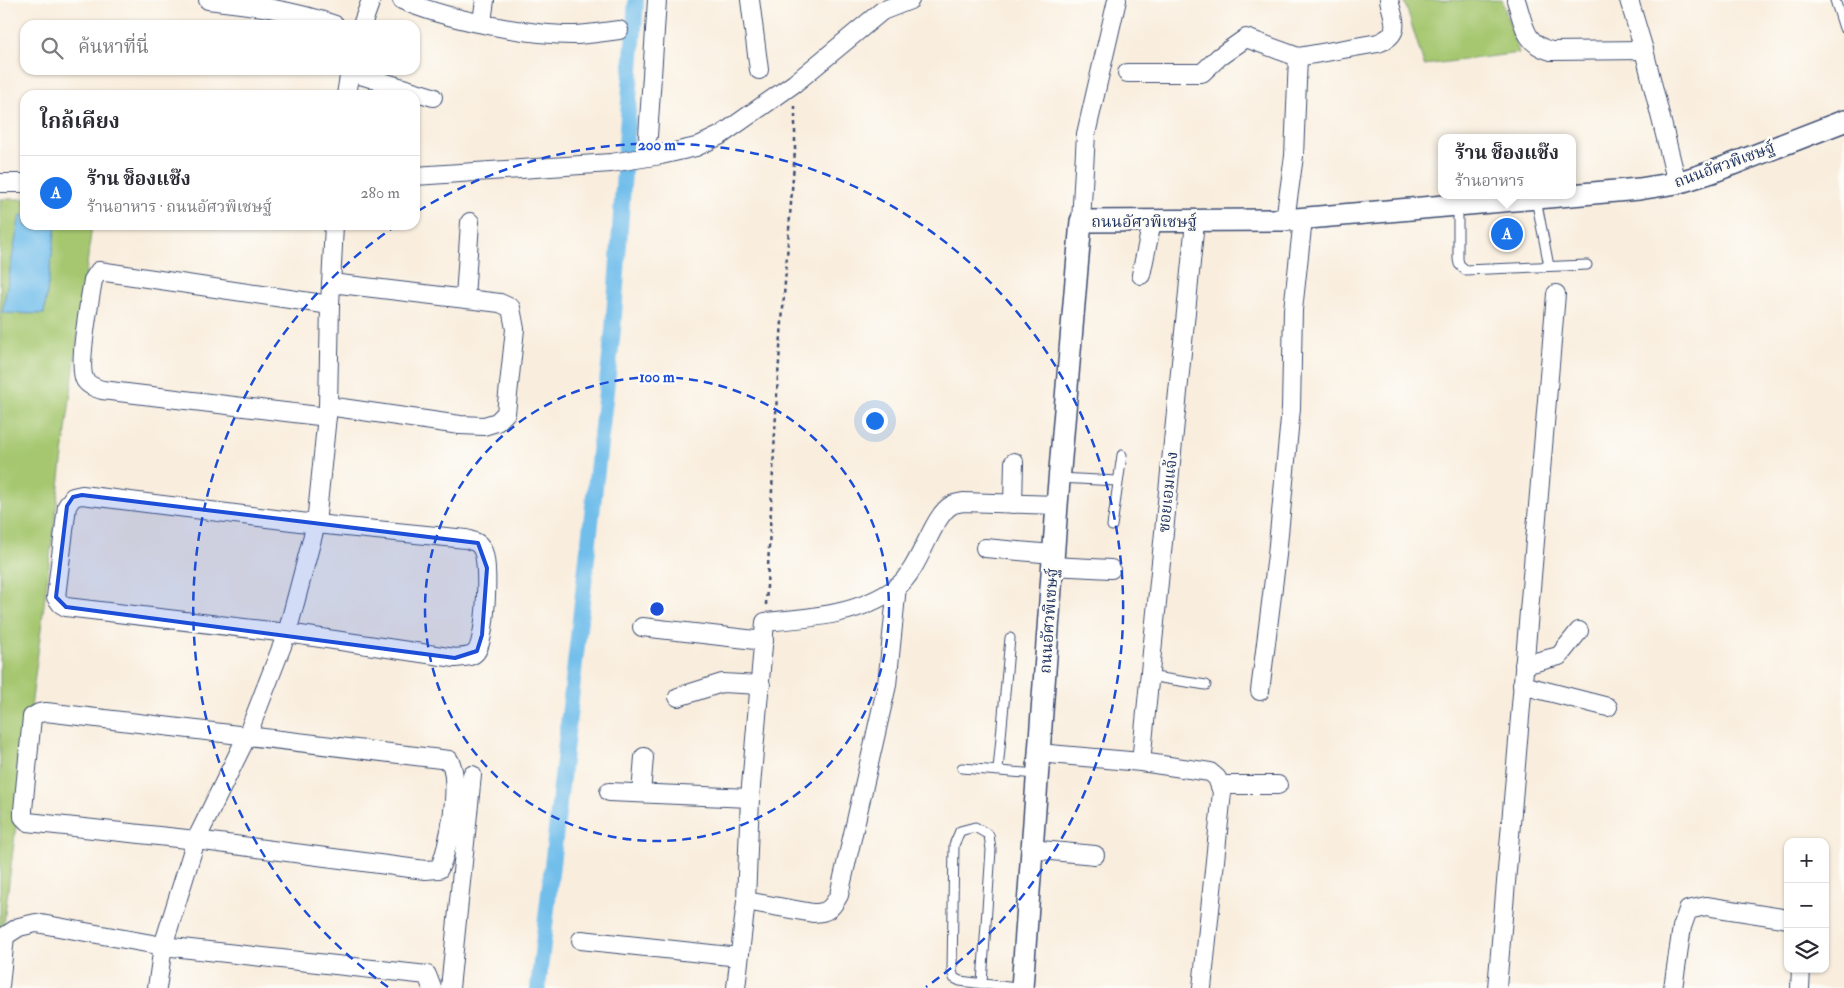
<!DOCTYPE html>
<html lang="th">
<meta charset="utf-8">
<style>
:root{--surface:#fff;--page:#f2f2f3;--text:#2b2b33;--muted:#7c7c81;--line:#e1e1e2;--accent:#1a73e8}
body{margin:0;font-family:"IM FELL Double Pica","Noto Serif Thai",serif;background:var(--page);color:var(--text)}
.controls{position:absolute;right:15px;bottom:15px;display:grid;overflow:hidden;border-radius:10px;box-shadow:0 1px 4px #0004}
.controls button{width:45px;height:45px;display:grid;place-items:center;padding:0;border:0;border-bottom:1px solid var(--line);background:var(--surface);color:var(--text);font:25px sans-serif}
.you{position:absolute;left:874px;top:420px;width:18px;height:18px;margin:-12px;border:4px solid #fff;border-radius:50%;background:#1a73e8;box-shadow:0 0 0 8px #1a73e833}
.badge{display:grid;place-items:center;width:32px;height:32px;border-radius:50%;background:var(--accent);color:#fff;font-size:16px;font-weight:700}
.pin{position:absolute;translate:-50% -50%;border:2px solid #fff;box-shadow:0 1px 5px #0006}
.popup{position:absolute;left:1438px;top:134px;width:138px;height:65px;box-sizing:border-box;display:grid;place-content:center;border-radius:10px;background:var(--surface);filter:drop-shadow(0 1px 4px #0005);font-size:16px;white-space:nowrap;color:var(--muted)}
.popup b{font-size:19px;color:var(--text)}
.popup::after{content:'';position:absolute;left:50%;top:100%;margin-left:-10px;border:10px solid transparent;border-top-color:var(--surface)}
.list{margin:0;padding:0;list-style:none}
h2{display:flex;justify-content:space-between;align-items:center;height:65px;margin:0;padding:0 20px;font-size:21px}
h2 small{font-size:16px;font-weight:400;color:var(--muted)}
.list li{display:grid;grid-template-columns:32px 1fr auto;gap:15px;align-items:center;box-sizing:border-box;height:75px;padding:0 20px;border-top:1px solid var(--line)}
.list b{display:block;font-size:19px;white-space:nowrap}
.list p{margin:0;font-size:16px;white-space:nowrap;color:var(--muted)}
.list em{font-size:16px;font-style:normal;color:var(--muted)}
.icon{flex:none;width:28px;height:28px;fill:none;stroke:currentColor;stroke-width:2;stroke-linecap:round;stroke-linejoin:round}
.map{position:relative;flex:none;width:1844px;height:988px;overflow:hidden}
.search{position:absolute;background:var(--surface);box-shadow:0 1px 4px #0004;left:20px;top:20px;width:400px;height:55px;display:flex;align-items:center;gap:12px;box-sizing:border-box;padding:0 18px;border-radius:15px;color:var(--muted);font-size:19px}
.panel{position:absolute;background:var(--surface);box-shadow:0 1px 4px #0004;left:20px;top:90px;width:400px;height:140px;border-radius:15px}
.map>svg:first-child{display:block}
</style>
<div class="map">
<svg width="1844" height="988" viewBox="0 0 1844 988">
<rect width="100%" height="100%" fill="#fdfcf7"/>
<filter id="ink" filterUnits="userSpaceOnUse"><feTurbulence type="fractalNoise" baseFrequency=".02" numOctaves="2"/><feDisplacementMap in="SourceGraphic" scale="10" xChannelSelector="R" yChannelSelector="G"/><feConvolveMatrix kernelMatrix="1 2 1 2 8 2 1 2 1" color-interpolation-filters="sRGB"/></filter>
<filter id="wash" filterUnits="userSpaceOnUse"><feTurbulence type="fractalNoise" baseFrequency=".0096" numOctaves="4" result="noise"/><feDisplacementMap in="SourceGraphic" scale="20" xChannelSelector="R" yChannelSelector="G"/><feGaussianBlur stdDeviation="1.12" result="paint"/><feColorMatrix in="noise" values="0 0 0 0 0 0 0 0 0 0 0 0 0 0 0 0 0 1.4 0 .05"/><feComposite in="paint" operator="in"/></filter>
<g filter="url(#wash)">
<rect width="100%" height="100%" fill="#f9eede"/>
<g fill="#a6c76f" stroke="#607b66">
<path d="M1404,0H1502L1519,53L1424,65Z"/>
<path d="M0,199H25V216H20L3,313L44,314L56,225H92L0,953Z"/>
</g>
<path fill="#71beeb" stroke="#4676a4" d="M20,215L25,216V225H56L44,314L2,313Z"/>
<g fill="none" stroke-linecap="round" stroke-linejoin="round">
<path stroke="#71beeb" stroke-width="16" d="M538,988L613,330L636,0"/>
</g>
</g>
<g filter="url(#ink)">
<g fill="none" stroke-linecap="round" stroke-linejoin="round">
<defs>
<g id="service">
<path d="M1835,0L1844,28"/>
<path d="M1536,199L1549,266"/>
<path d="M1458,206V259L1459,264L1465,270L1587,265"/>
<path d="M1059,478L1117,481"/>
<path d="M1112,526L1122,455"/>
<path d="M1148,676L1206,685"/>
<path d="M962,768L1037,774"/>
<path d="M998,770L1010,638"/>
<path d="M982,983L991,850L989,835L975,827L960,831L954,845L952,971L954,978L960,981L1016,988"/>
</g>
<g id="minor">
<path d="M208,0C252,5 294,10 335,25"/>
<path d="M402,0C445,19 530,36 577,35C591,34 605,32 619,30"/>
<path d="M750,0L759,70"/>
<path d="M1516,0C1524,24 1524,44 1551,51L1644,50"/>
<path d="M1629,0L1644,50L1677,183"/>
<path d="M482,22L485,0"/>
<path d="M362,25L371,0"/>
<path d="M350,72L433,97"/>
<path d="M1127,73H1202L1219,57L1246,38L1298,57L1378,43C1402,34 1394,21 1389,0"/>
<path d="M346,95L350,70"/>
<path d="M648,136L657,0"/>
<path d="M415,176L611,163L661,155L696,147L721,135L795,83L882,11L910,0"/>
<path d="M0,183H25"/>
<path d="M1285,220L1294,156L1298,57"/>
<path d="M1081,221L1086,134L1117,0"/>
<path d="M1141,275L1152,222"/>
<path d="M465,298L470,222"/>
<path d="M328,406L460,425L484,426L497,422L506,413L515,329L511,308L500,303L331,283"/>
<path d="M327,417L102,390C96,388 89,386 85,380C77,367 90,299 93,280L99,271L330,305"/>
<path d="M82,495L316,524L466,539C473,541 479,542 482,549C490,562 486,640 476,652C471,658 462,657 455,658L287,633L66,607L61,604L56,597L67,506L73,497Z"/>
<path d="M1013,504L1014,462"/>
<path d="M985,548L1053,554"/>
<path d="M1052,566L1111,569"/>
<path d="M642,627L764,641"/>
<path d="M1524,665L1559,656L1579,631"/>
<path d="M1522,685L1608,707"/>
<path d="M1260,691L1277,555L1291,408L1293,310L1303,219"/>
<path d="M678,697L722,683L761,685"/>
<path d="M46,712L449,760C462,779 449,849 439,869L425,870L196,840L28,822L23,817V810L32,717L39,713Z"/>
<path d="M1038,753L1141,762L1210,772L1217,778L1222,792L1202,988"/>
<path d="M1141,762L1195,222"/>
<path d="M1220,785H1278"/>
<path d="M609,792L750,798"/>
<path d="M641,793L644,757"/>
<path d="M1030,849L1095,855"/>
<path d="M746,901L813,913C828,913 832,908 839,895L887,685L897,586"/>
<path d="M581,940L739,957"/>
<path d="M0,986L5,936L19,927L36,923L163,946L427,975L432,988"/>
<path d="M157,988L163,946L196,840L247,736L287,633L316,524L328,406L330,305L334,225"/>
<path d="M450,988L472,775"/>
<path d="M736,988L746,901L750,798L765,622C811,618 859,615 897,587C921,568 932,515 952,505C955,503 960,503 963,502L1057,505"/>
<path d="M1497,988L1556,294"/>
<path d="M1673,988L1682,927L1688,910L1706,906L1788,919"/>
<path d="M1800,988L1801,969"/>
</g>
<path id="tertiary" d="M1022,988L1057,505L1081,221L1285,220L1639,189L1677,183L1712,172L1844,121"/>
</defs>
<use href="#service" stroke="#3c4c71" stroke-width="11"/>
<use href="#minor" stroke="#3c4c71" stroke-width="20"/>
<use href="#tertiary" stroke="#3c4c71" stroke-width="24"/>
<path stroke="#3c4c71" stroke-width="2.5" stroke-dasharray="4 4" stroke-linecap="butt" d="M766,605L778,375L795,150V102"/>
<use href="#service" stroke="#fff" stroke-width="9"/>
<use href="#minor" stroke="#fff" stroke-width="18"/>
<use href="#tertiary" stroke="#fff" stroke-width="21"/>
</g>
</g>
<path fill="#1d4ed8" fill-opacity="0.2" stroke="#1d4ed8" stroke-width="4" stroke-linejoin="round" d="M82,495L478,543L487,568L482,635L477,651L455,658L66,607L56,597L67,506L73,497Z"/>
<g fill="none" stroke="#1d4ed8" stroke-width="2.5" stroke-dasharray="9 6">
<circle cx="657" cy="609" r="232"/>
<path d="M388 987A464 464 0 0 1 394 227M418 211A464 464 0 0 1 926 987"/>
</g>
<g text-anchor="middle" stroke-width="5" stroke-linejoin="round" paint-order="stroke">
<g font-size="16" fill="#1b2f5e" stroke="#fdfcf7">
<text transform="translate(1724 164) rotate(-20)" y="6">ถนนอัศวพิเชษฐ์</text>
<text x="1144" y="227">ถนนอัศวพิเชษฐ์</text>
<text transform="translate(1167 492) rotate(-84)" y="6">ซอยเอมแจ้ง</text>
<text transform="translate(1048 621) rotate(-86)" y="6">ถนนอัศวพิเชษฐ์</text>
</g>
</g>
<circle cx="657" cy="609" r="8" fill="#1d4ed8" stroke="#fdfcf7" stroke-width="2.5"/>
<g font-size="15" text-anchor="middle" font-weight="bold" fill="#1d4ed8" stroke="#fdfcf7" stroke-width="5" stroke-linejoin="round" paint-order="stroke">
<text x="657" y="150">200 m</text>
<text x="657" y="382">100 m</text>
</g>
</svg>
<div class="controls">
<button>+</button>
<button>−</button>
<button><svg class="icon" aria-label="layers" viewBox="0 0 24 24"><path d="M12 4l9 5-9 5-9-5zM3 14l9 5 9-5"/></svg></button>
</div>
<div class="you"></div>
<div class="pin badge" style="left:1507px;top:234px">A</div>
<div class="popup"><b>ร้าน ช็องแช๊ง</b>ร้านอาหาร</div>
<div class="search"><svg class="icon" aria-label="search" viewBox="0 0 24 24"><circle cx="10" cy="10" r="6"/><path d="M15 15l6 6"/></svg>ค้นหาที่นี่</div>
<section class="panel">
<h2>ใกล้เคียง<small></small></h2>
<ul class="list">
<li><span class="badge">A</span><div><b>ร้าน ช็องแช๊ง</b><p>ร้านอาหาร · ถนนอัศวพิเชษฐ์</p></div><em>280 m</em></li>
</ul>
</section>
</div>
